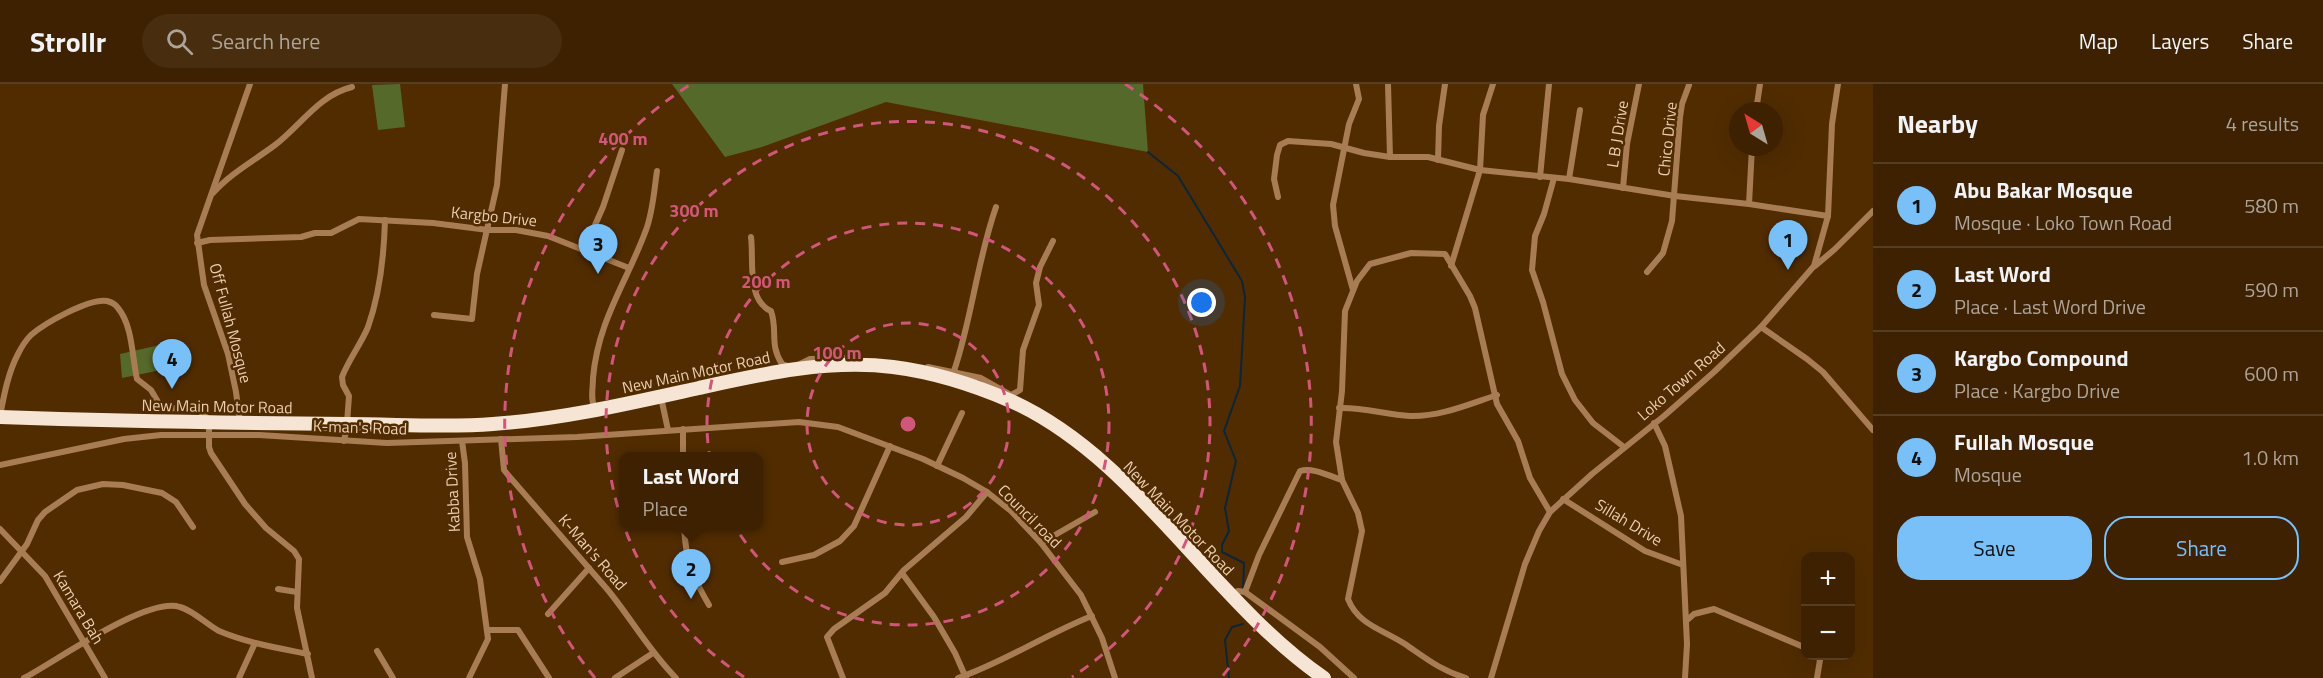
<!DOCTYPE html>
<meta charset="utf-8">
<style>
:root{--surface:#3d2100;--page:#482e0f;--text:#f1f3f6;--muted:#ada399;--line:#563e22;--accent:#79bff8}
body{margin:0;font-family:"Titillium Web",sans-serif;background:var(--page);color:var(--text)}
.controls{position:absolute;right:18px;bottom:18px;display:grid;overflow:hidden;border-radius:12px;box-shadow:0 6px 24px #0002}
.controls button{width:54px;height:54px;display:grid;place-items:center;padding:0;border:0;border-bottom:2px solid var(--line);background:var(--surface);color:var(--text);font:30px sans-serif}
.compass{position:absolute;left:1729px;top:18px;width:54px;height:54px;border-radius:50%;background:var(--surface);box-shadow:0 6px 24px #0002;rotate:323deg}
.you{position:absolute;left:1202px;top:219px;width:21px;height:21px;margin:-15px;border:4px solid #fff;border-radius:50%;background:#1a73e8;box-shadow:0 0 0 9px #1a73e833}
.badge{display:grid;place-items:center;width:39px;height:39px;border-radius:50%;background:var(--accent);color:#111;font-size:20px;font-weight:700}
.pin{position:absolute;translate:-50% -50px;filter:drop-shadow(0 2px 3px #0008)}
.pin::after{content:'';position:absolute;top:32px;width:21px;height:18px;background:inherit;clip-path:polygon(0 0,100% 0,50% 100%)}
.popup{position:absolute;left:619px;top:368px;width:144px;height:78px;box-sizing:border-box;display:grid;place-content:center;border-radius:12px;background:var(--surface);filter:drop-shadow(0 2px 4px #0005);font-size:20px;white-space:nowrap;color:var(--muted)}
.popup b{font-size:22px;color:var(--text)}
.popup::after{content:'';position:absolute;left:50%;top:100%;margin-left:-12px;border:12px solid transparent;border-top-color:var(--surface)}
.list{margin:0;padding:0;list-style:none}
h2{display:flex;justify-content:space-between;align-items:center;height:78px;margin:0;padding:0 24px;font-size:26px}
h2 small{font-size:20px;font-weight:400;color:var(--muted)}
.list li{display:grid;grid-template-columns:39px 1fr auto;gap:18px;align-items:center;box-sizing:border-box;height:84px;padding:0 24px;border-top:2px solid var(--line)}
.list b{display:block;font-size:22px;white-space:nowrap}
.list p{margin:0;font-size:20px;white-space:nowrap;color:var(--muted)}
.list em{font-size:20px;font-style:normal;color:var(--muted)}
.actions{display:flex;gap:12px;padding:18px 24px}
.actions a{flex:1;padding:14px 0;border:2px solid var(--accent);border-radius:24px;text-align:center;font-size:21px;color:var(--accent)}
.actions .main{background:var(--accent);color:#111}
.icon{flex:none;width:33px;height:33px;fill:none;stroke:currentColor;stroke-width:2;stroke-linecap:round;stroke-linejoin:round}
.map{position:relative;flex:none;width:1873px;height:594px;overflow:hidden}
header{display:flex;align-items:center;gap:36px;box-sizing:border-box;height:84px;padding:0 30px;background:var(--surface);border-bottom:2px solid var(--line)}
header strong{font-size:28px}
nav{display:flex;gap:33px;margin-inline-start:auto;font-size:21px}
.search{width:420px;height:54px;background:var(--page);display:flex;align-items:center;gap:15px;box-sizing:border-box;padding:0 21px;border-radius:33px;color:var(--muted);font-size:22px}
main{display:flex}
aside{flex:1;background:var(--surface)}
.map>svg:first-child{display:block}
</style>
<header>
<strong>Strollr</strong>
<div class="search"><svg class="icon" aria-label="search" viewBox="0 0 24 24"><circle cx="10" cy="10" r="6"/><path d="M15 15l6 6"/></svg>Search here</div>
<nav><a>Map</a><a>Layers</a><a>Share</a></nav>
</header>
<main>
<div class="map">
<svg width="1873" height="594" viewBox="0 0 1873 594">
<rect width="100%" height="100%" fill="#512c00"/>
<g fill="#55692a">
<path d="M400,0L405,43L378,46L372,1Z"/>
<path d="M672,0H1143L1148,68L886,18L762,63L725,73Z"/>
<path d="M164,260L171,284L122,294L120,270Z"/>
</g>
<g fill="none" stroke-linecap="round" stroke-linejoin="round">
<g stroke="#0c2537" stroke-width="2">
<path d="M1148,68L1178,92L1242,197L1245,213L1240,302L1224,347L1236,377L1225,424L1229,447L1222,461V468L1244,479L1243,508"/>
<path d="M1229,594L1225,556L1232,543L1243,540"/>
</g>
<g stroke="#a97d53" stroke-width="6">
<path d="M1388,0L1390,73"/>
<path d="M1756,27L1760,0"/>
<path d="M1438,76L1439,42L1445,0"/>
<path d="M1540,93L1549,0"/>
<path d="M1554,94L1544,130L1535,152L1532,186L1543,218L1562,290L1575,316L1593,339L1624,363"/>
<path d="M1569,95L1580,26"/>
<path d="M1623,104L1627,60L1639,0"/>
<path d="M213,109C231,89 255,76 275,61C301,41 319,11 352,3"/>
<path d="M1278,113L1274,95L1277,71L1280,61L1288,57L1331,60L1364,69L1390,73H1428L1480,86L1569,95L1675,112L1749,120L1828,132"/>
<path d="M1749,120L1752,63"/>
<path d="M751,153C754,175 746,216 771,227C778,247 769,260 782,280L791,283"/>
<path d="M197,159L210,156L301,153L315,149H331L359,135L433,139L488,146H516L548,152L629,184"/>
<path d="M584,166L603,123L622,66"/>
<path d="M1451,182L1480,86L1483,31L1493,0"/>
<path d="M1815,182L1835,165L1873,127"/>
<path d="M1647,188L1663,169L1672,137L1680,33L1682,20L1689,1"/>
<path d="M1353,206L1335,142L1333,121L1349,40L1359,15L1356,0"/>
<path d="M434,231L472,235L477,190L497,101L505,0"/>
<path d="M1761,243L1807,275L1823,288L1873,346"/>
<path d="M798,281L810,275L846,274"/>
<path d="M928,283L981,294L1011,311"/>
<path d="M954,287C972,234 977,177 996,123"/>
<path d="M1011,311L1020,306L1023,266L1039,221L1036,199L1040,183L1053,157"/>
<path d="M662,318L668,346"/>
<path d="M1339,324C1364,323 1386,331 1410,332C1440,333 1469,320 1497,311"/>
<path d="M595,326C590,315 593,305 593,294C598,236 627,198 646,146C653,127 654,107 657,87"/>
<path d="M0,332C4,311 8,289 18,270C21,264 26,256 31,251C45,239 89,214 107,217C111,218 116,221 118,224C133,242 132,274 137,295L151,306L161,323C177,327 203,318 209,339"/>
<path d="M240,339L236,308L228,270L204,201L197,151L250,0"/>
<path d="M347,339L349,312L343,301L342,293C349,275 361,260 368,243C380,209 384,172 385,136"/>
<path d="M1654,339L1665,362L1681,432L1687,560L1685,594"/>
<path d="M209,345V363L211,369L245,420L266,444L294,467L299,475L297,524L312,594"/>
<path d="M501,355L504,386L508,391L607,505C631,534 649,567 676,594"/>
<path d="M344,357L346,347"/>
<path d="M462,357L465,379L467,453L480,495L488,555L469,594"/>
<path d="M683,372V345"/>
<path d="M0,381L124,355L161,351H259L387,359L577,353L799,338L838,343L923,375L963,394L987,408L1011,427L1041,459L1081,511L1102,554L1115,594"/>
<path d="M937,382L962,329"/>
<path d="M1563,415L1645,467L1683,481"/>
<path d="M684,442C686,478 691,490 709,521"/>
<path d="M0,445L45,492L105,594"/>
<path d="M1041,459L1095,428"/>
<path d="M782,478L814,471L840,457L854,442L890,362"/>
<path d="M902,489L934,533L955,569L966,594"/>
<path d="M0,497L27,460L38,436L45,428L77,406L103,400L123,401L162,409L176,418L193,443"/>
<path d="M278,505L297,508"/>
<path d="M1245,508L1259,471L1300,387C1313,383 1329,392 1342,396"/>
<path d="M1230,511L1238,507L1245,508L1320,563L1354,594"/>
<path d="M548,530L589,484"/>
<path d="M1686,537L1694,530L1714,525L1806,564"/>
<path d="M487,546H518L549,594"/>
<path d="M377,567L393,594"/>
<path d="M1817,572L1820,576L1817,594"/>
<path d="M24,594C55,578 147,512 180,523C194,527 206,540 219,547C247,559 278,564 308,570"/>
<path d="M239,594L255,559"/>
<path d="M615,594L653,569"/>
<path d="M843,594L827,553L834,545L885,509L904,486L966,433L987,408"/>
<path d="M958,594C1005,578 1046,550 1092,532"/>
<path d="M1466,594C1440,586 1427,575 1405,560C1384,546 1358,541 1348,515L1362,447L1358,429L1342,396L1336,358L1342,307L1345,227L1357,197L1370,180L1411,169L1445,170L1470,212L1475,224L1497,320L1518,357L1530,394L1550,428"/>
<path d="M1491,594L1525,480L1539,447L1550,428L1592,390L1664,332L1714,288L1761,243L1814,182L1828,132L1832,40L1838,0"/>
</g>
<path stroke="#f6e4d4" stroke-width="14" d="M0,333C116,337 232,339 348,340C396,340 445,344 493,340C563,335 631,319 699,304C762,290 828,275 893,283C933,288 974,301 1011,317C1137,374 1211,516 1324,594"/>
</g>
<g fill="none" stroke="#d05779" stroke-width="3" stroke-dasharray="10 8">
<circle cx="908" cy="340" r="101"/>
<circle cx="908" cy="340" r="201"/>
<path d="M744 593A302 302 0 1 1 1072 593"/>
<path d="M595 594A403 403 0 0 1 691 0M1125 0A403 403 0 0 1 1221 594"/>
</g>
<g text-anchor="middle" stroke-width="5" stroke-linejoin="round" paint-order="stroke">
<g font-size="16" fill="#eacdb2" stroke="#512c00">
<text transform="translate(1617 50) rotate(-81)" y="6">L B J Drive</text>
<text transform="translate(1667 55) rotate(-84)" y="6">Chico Drive</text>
<text transform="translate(494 132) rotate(6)" y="6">Kargbo Drive</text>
<text transform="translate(231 239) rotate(75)" y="6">Off Fullah Mosque</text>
<text transform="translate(696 288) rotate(-12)" y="6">New Main Motor Road</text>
<text transform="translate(1681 297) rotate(-41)" y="6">Loko Town Road</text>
<text transform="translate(217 322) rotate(1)" y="6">New Main Motor Road</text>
<text transform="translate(360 343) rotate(2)" y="6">K-man's Road</text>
<text transform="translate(452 408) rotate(-93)" y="6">Kabba Drive</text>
<text transform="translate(1030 432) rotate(45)" y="6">Council road</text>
<text transform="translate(1179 434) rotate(46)" y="6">New Main Motor Road</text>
<text transform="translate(1629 438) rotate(31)" y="6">Sillah Drive</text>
<text transform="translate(593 468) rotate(49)" y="6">K-Man's Road</text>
<text transform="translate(79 523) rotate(59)" y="6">Kamara Bah</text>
</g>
</g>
<circle cx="908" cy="340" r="9" fill="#d05779" stroke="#512c00" stroke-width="3"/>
<g font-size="18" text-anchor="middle" font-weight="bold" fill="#d05779" stroke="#512c00" stroke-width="5" stroke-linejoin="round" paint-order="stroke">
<text x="623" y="61">400 m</text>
<text x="694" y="133">300 m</text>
<text x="766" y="204">200 m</text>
<text x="837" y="275">100 m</text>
</g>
</svg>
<div class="controls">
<button>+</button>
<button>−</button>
</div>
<svg class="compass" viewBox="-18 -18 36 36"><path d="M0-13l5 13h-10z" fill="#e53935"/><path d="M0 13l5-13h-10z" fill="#ada399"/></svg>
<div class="you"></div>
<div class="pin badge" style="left:1788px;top:186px">1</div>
<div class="pin badge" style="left:691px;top:515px">2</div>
<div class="popup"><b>Last Word</b>Place</div>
<div class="pin badge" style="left:598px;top:190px">3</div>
<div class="pin badge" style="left:172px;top:305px">4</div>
</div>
<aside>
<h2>Nearby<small>4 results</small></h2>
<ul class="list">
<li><span class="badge">1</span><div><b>Abu Bakar Mosque</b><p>Mosque · Loko Town Road</p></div><em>580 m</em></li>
<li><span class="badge">2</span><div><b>Last Word</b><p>Place · Last Word Drive</p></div><em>590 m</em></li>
<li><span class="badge">3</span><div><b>Kargbo Compound</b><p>Place · Kargbo Drive</p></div><em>600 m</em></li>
<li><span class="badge">4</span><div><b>Fullah Mosque</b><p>Mosque</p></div><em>1.0 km</em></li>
</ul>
<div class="actions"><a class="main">Save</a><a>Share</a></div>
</aside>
</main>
